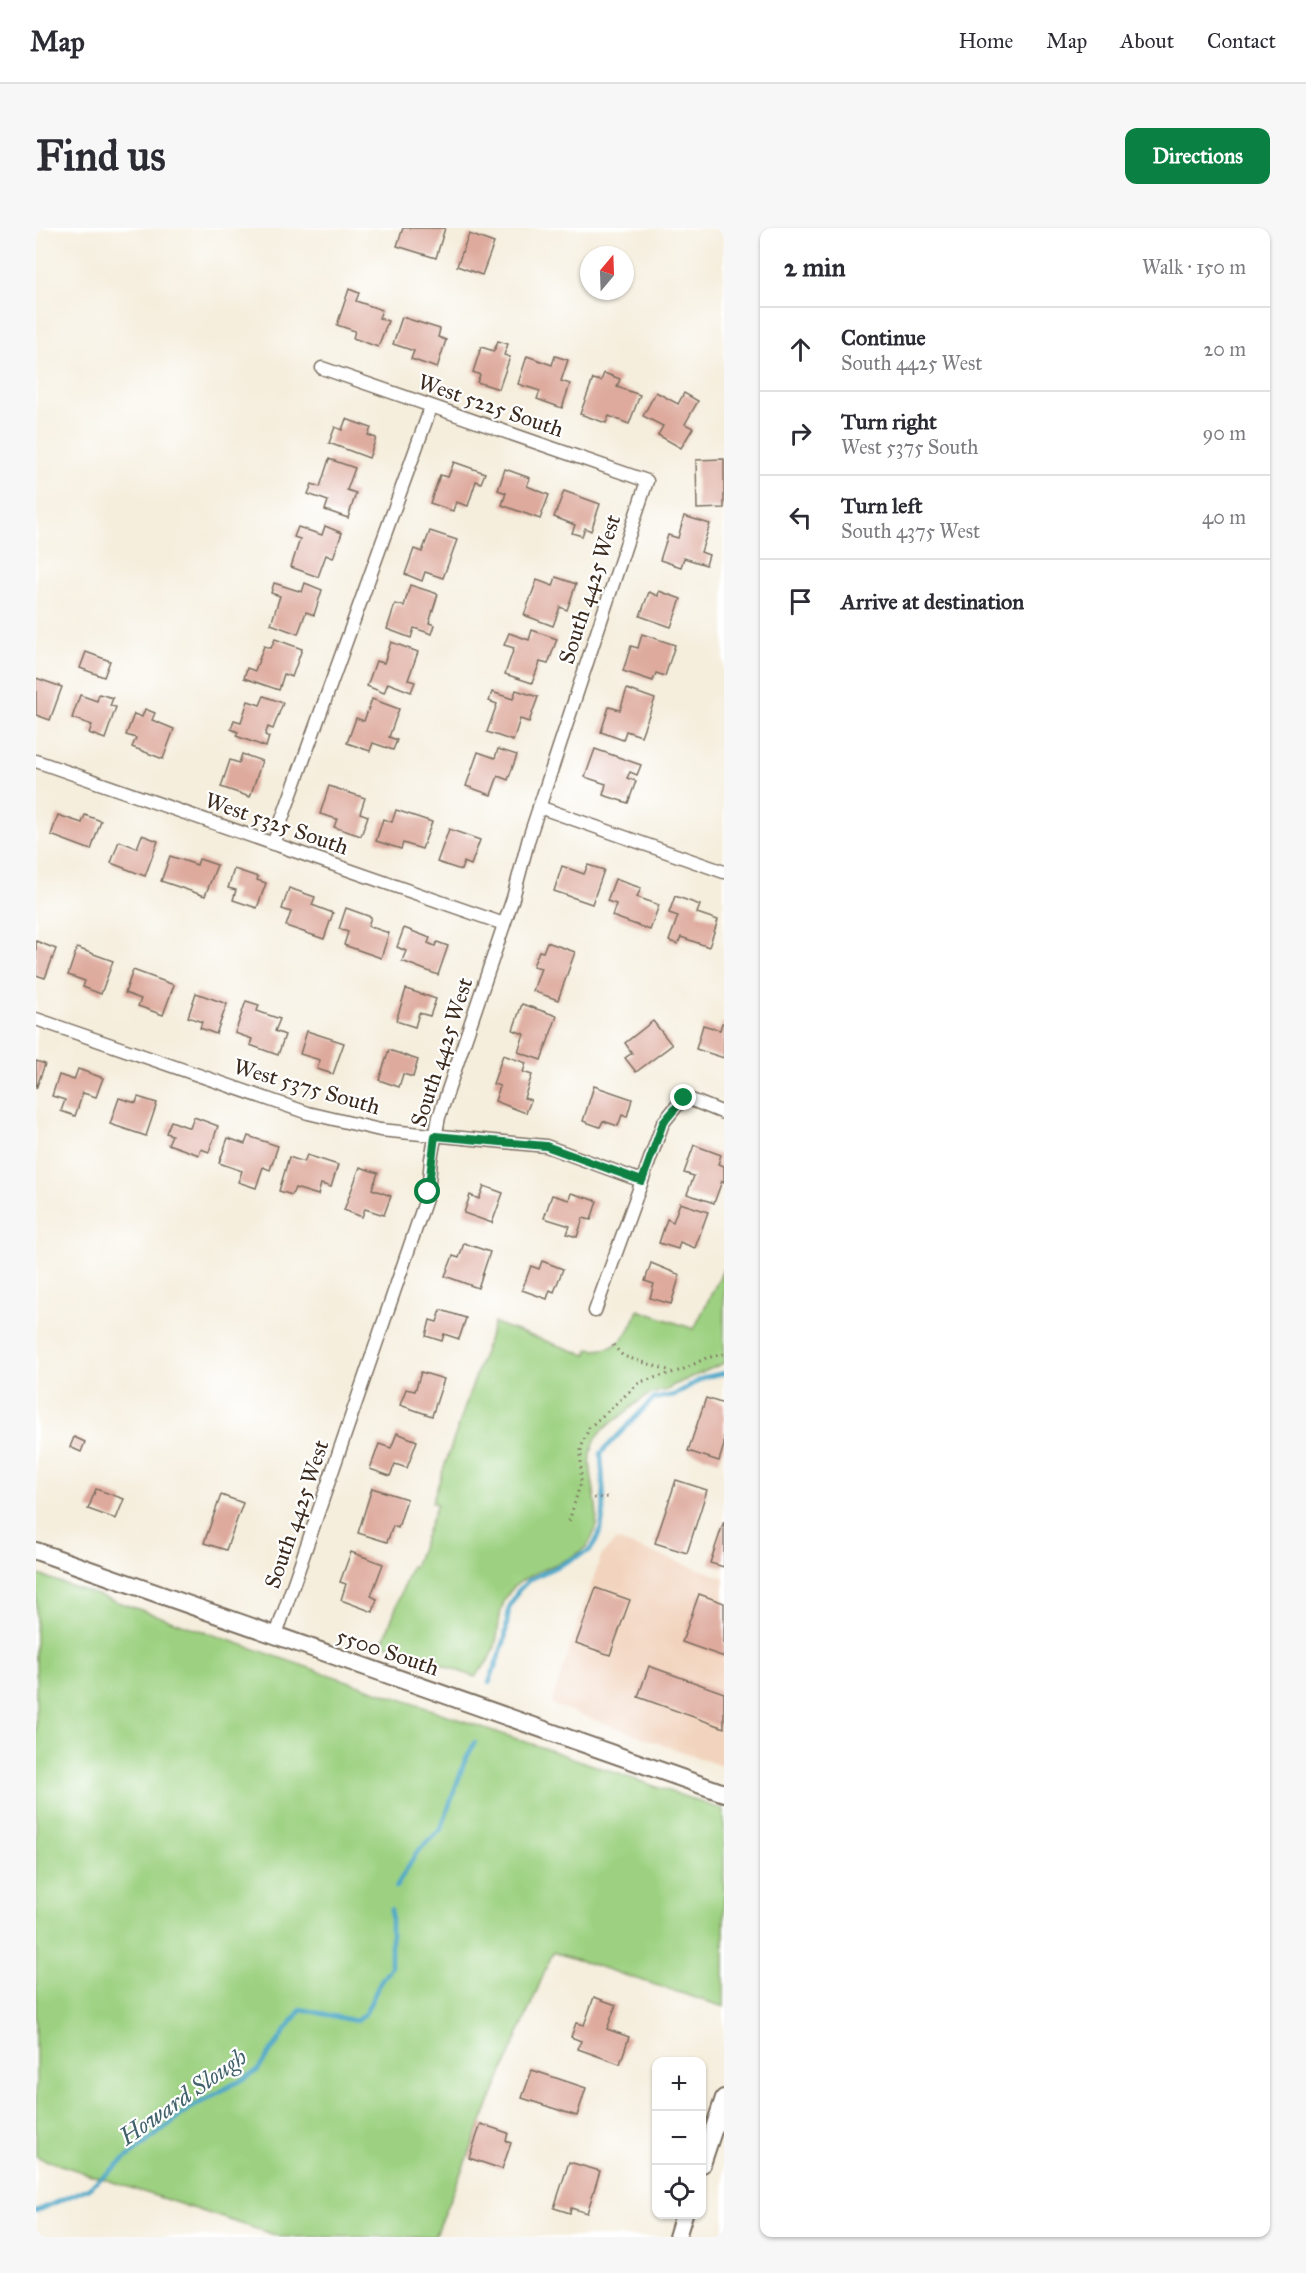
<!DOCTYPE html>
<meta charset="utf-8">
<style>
:root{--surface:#fff;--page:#f7f7f7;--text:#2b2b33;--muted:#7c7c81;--line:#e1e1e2;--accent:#0b8043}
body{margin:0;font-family:"IM FELL Great Primer",serif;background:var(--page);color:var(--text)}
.controls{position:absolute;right:18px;bottom:18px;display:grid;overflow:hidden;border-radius:12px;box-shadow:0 2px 4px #0004}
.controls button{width:54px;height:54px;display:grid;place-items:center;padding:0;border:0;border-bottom:2px solid var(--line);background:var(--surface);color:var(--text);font:30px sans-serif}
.compass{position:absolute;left:544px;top:18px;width:54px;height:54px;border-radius:50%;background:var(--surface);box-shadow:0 2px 4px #0004;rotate:19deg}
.stop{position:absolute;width:18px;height:18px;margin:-14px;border:4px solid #0b8043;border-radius:50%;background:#fff}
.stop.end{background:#0b8043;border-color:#fff;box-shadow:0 2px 6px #0008}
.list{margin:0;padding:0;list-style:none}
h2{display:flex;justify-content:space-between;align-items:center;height:78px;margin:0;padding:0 24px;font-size:26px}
h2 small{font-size:20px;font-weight:400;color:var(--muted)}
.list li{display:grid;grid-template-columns:39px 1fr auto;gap:18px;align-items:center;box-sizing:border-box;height:84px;padding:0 24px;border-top:2px solid var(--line)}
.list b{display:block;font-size:22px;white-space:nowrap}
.list p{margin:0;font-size:20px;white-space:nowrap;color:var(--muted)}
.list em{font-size:20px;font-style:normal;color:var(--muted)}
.icon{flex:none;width:33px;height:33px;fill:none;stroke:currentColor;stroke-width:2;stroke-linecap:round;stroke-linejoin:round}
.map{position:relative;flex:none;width:688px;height:2009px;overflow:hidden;border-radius:12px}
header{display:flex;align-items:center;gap:36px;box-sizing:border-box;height:84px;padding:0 30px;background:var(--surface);border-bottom:2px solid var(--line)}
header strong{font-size:28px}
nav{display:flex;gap:33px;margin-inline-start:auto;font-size:21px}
.intro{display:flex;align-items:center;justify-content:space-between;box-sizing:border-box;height:144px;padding:0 36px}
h1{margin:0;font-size:42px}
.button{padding:15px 27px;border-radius:12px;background:var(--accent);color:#fff;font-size:21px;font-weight:700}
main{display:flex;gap:36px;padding:0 36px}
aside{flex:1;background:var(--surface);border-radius:12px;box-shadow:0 2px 4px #0004}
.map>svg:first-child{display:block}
</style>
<header>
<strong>Map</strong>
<nav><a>Home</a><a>Map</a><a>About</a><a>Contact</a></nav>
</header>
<div class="intro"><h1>Find us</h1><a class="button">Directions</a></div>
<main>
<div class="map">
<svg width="688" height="2009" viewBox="0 0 688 2009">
<rect width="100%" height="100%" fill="#fff"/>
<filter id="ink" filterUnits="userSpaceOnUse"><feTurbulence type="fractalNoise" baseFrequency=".0167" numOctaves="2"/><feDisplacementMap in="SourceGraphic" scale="12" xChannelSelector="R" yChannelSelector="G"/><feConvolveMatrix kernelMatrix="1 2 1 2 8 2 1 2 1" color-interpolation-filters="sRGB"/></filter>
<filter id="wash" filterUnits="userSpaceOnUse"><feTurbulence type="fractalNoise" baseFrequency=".008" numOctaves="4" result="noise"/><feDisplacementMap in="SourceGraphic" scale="24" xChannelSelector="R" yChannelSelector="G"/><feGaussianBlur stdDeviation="1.35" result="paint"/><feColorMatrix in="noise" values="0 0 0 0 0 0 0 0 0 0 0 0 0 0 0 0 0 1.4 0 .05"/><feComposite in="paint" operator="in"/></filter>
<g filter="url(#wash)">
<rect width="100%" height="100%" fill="#f5eedd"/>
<path fill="#f2d4be" d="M580,1312L688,1350V1539L515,1476L565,1328Z"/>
<g fill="#9dd181" stroke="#6c7e50" stroke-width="1.5">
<path d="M688,1040V1135L636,1158L632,1162C608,1166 604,1172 585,1188C579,1193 570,1198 564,1205C538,1237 576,1282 553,1315C539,1336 489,1340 472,1366C460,1384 465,1407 456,1427C452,1435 444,1442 439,1449L347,1415L375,1338L378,1339L401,1276L396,1274L458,1095L550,1127L553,1121C581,1126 594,1106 602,1082L658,1101Z"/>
<path d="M0,1346L688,1582V1779L517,1724L398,2009H245L0,1929Z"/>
</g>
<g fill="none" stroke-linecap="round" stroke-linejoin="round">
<g stroke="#4ba7c9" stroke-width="4.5">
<path d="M453,1455L469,1411L473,1380L482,1363L493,1352L553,1323C575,1300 566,1256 565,1225L617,1171L638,1167L669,1149L688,1145"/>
<path d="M360,1659L381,1624L405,1601L428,1535L439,1514"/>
<path d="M0,1983L51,1961L153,1881L221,1843L265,1781L320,1793L329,1786L344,1755L355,1739V1681"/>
</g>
</g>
<g id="blocks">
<g fill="#deaa9d">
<path d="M367,0H409L400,30L361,18Z"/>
<path d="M433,6L458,15L446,47L421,38Z"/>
<path d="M313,61L323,65L320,73L346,82L343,90L352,93L342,119L317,110L319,103L301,97Z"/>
<path d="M366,89L404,101L402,109L410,112L401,140L375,131L378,123L357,116Z"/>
<path d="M462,113L472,116L468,127L474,129L463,161L441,154L444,147L437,144L445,119L458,123Z"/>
<path d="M491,128L516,137L519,128L532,132L525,153L534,156L526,180L501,171L504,163L482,156Z"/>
<path d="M568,145L584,151L581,159L604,167L593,196L573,188L570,195L544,186L557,151L565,153Z"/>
<path d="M620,164L642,176L648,165L662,173L649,196L657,200L645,220L622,207L627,198L607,188Z"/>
<path d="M310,191L335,200L332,207L340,210L333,230L293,215L299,199L306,202Z"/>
<path d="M293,231L319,240L311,262L320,265L312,290L289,282L292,273L272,266L276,256L284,259Z"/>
<path d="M688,231V280L661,281L660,232Z"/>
<path d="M418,234L449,245L445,255L440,253L432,278L420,274L417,283L394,275L404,247L412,249Z"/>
<path d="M469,241L494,250L491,258L513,267L504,291L466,277L470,265L462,262Z"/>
<path d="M528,263L564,276L555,303L549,300L546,308L536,305L539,297L518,289Z"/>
<path d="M648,288L674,296L665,324L673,327L670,337L648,330L645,339L624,332L632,307L642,310Z"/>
<path d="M289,298L306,305L297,330L290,327L282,349L255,339L264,311L258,309L262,299L286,307Z"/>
<path d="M394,303L421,312L407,350L389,344L386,353L369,346L378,321L386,324Z"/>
<path d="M520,349L540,356L531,382L524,379L517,398L488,387L501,352L517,358Z"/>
<path d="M238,355L266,364L269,355L286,362L278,387L270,384L262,406L235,396L244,368L235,365Z"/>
<path d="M374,357L402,366L393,395L399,397L396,406L378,400L375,410L351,401L359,376L368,378Z"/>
<path d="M623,363L645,371L635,399L604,388L613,364L622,368Z"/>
<path d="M496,402L521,411L512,436L504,434L496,455L469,446L478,420L468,417L473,405L493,412Z"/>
<path d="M606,406L639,417L629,448L620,445L617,453L587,443L595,418L602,420Z"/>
<path d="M239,411L266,421L256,449L248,446L243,462L208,450L211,440L219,443L228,418L235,420Z"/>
<path d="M355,414L382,424L372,452L379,454L375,464L352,455L348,465L331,458L340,433L348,435Z"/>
<path d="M50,424L74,433L68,449L44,440Z"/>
<path d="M0,450L26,459L14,492L0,487Z"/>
<path d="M591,461L619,471L605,508L590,503L587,512L565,504L573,479L584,482Z"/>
<path d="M480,462L502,469L493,494L484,491L477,513L451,504L461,476L453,473L456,464L477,471Z"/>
<path d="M63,466L77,470L74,478L80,479L69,511L53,505L56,497L36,490L44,467L61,473Z"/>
<path d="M228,468L247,475L237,501L232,499L229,507L233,509L230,519L200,508L202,504L195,501L198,492L205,494L212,473L224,477Z"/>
<path d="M336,471L363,481L353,509L361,512L357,522L337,515L334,523L311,515L320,490L328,493Z"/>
<path d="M109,481L119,485L116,492L138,501L127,531L96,519L100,510L90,507L98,486L106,489Z"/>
<path d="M462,521L481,527L472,552L462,548L455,567L430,558L442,524L459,530Z"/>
<path d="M559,521L605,537L601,547L594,544L591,550L600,553L592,575L567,567L570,556L549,549Z"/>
<path d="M206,526L226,533L214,569L185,559L194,532L203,535Z"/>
<path d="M293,558L329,570L324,585L332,588L325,608L298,599L301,591L284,586Z"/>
<path d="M360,582L396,594L386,621L367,615L365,621L340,613L347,591L356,594Z"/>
<path d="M22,587L46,595L49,587L65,593L55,622L15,607Z"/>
<path d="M413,601L444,612L435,637L428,634L425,642L401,634Z"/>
<path d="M106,607L122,613L109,648L75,635L83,613L101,620Z"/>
<path d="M134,628L161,637L163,631L181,637L169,668L125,653Z"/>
<path d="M552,637L568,642L556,676L518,663L526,638L548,646Z"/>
<path d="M198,641L222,649L221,652L230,655L221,680L197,672L200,662L192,660Z"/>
<path d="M579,651L605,660L601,669L623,677L614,702L576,688L580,676L571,673Z"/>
<path d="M253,660L279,669L276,677L297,685L288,711L250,698L255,684L246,681Z"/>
<path d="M639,668L664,677L661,685L682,692L673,719L645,709L642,716L633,713L642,688L633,685Z"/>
<path d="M310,680L335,689L332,698L353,705L345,730L308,717L312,704L303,701Z"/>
<path d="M368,700L394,710L392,715L399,718L401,714L412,718L402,747L366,733L370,723L361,719Z"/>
<path d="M0,713L20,721L9,750L0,747Z"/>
<path d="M511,714L539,724L522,772L497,763L505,740L497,738L503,723L507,724Z"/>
<path d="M41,720L77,733L65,766L47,759L49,753L32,747Z"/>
<path d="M97,742L138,757L127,787L102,778L105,771L89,765Z"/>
<path d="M370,761L400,771L394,788L383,785L379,799L360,793Z"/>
<path d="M160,765L191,776L180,806L164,800L166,794L152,789Z"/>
<path d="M210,773L223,777L221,783L244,791L239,803L249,807L242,827L214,817L216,811L199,805Z"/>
<path d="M486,776L521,788L505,832L482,824L488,806L477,802Z"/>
<path d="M617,793L636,817L600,844L589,830L596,825L589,815Z"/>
<path d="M686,795H688V830L660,821L667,797L684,802Z"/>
<path d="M271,803L308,815L297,846L281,841L284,832L264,826Z"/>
<path d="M353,822L382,832L377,849L367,846L363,859L343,852Z"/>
<path d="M467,827L490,835L487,844L496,847L488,870L495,872L490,885L459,873L464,858L457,856Z"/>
<path d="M0,833L9,836L0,861Z"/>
<path d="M42,841L67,850L60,869L47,865L39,888L25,883L29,872L16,868L23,847L38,852Z"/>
<path d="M558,858L596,871L591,889L586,887L582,898L567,893L564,899L547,893Z"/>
<path d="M102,869L121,875L110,908L74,896L83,870L100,875Z"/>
<path d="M158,889L182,898L173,924L165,921L163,927L132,916L136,907L130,905L135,893L154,900Z"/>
<path d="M212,908L242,918L234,942L227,939L220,960L202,954L206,943L183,935L192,910L209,916Z"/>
<path d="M658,917L685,927L682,936L688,938V954L686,953L678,975L651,966L658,948L648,945Z"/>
<path d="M271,927L302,937L295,959L285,956L282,967L259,960L256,967L243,963L253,929L268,934Z"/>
<path d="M324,939L342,945L336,961L355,968L348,987L329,981L326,989L308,982Z"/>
<path d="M448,958L467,965L456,995L428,985L434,967L443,971Z"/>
<path d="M535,965L561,973L555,992L547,990L541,1009L531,1006L534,998L508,990L516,967L533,972Z"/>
<path d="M644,975L672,984L659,1020L644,1014L642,1021L623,1015L631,991L637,994Z"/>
<path d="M428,1015L454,1024L442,1060L409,1048L417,1028L423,1030Z"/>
<path d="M506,1033L527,1041L518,1064L514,1062L511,1071L486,1062L495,1038L503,1041Z"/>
<path d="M615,1035L644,1047L635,1076L614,1070L618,1056L609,1053Z"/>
<path d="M405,1082L430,1090L423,1111L408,1106L406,1113L390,1108L394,1092L401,1094Z"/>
<path d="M385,1144L408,1151L396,1188L364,1177L370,1161L379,1163Z"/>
<path d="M670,1170L688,1176V1217L683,1233L652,1223Z"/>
<path d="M361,1205L381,1213L371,1240L359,1236L354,1248L334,1241L343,1216L355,1220Z"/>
<path d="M38,1209L49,1214L45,1224L34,1219Z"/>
<path d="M640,1252L671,1262L651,1325L619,1315Z"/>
<path d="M336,1260L371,1271L362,1300L357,1298L351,1314L322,1305Z"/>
<path d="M60,1261L88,1271L80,1291L52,1281Z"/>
<path d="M185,1267L207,1275L190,1322L168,1315Z"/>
<path d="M688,1293V1339L674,1335Z"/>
<path d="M315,1324L347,1336L335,1368L341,1371L337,1384L305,1372L310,1356L304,1354Z"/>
<path d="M560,1360L594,1372L574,1427L540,1415Z"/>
<path d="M663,1366L688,1375V1429L646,1414Z"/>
<path d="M613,1438L688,1465V1500L602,1469Z"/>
<path d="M558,1769L580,1777L571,1801L593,1809L584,1836L542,1821L545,1813L535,1809L540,1795L548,1797Z"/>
<path d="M496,1842L550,1860L541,1888L486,1870Z"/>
<path d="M445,1896L472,1905L470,1913L475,1915L466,1941L433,1930Z"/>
<path d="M533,1934L564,1943L551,1985L535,1980L534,1985L518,1980Z"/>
</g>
</g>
</g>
<g filter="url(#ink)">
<use href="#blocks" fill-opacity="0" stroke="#7c6f61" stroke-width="1.5"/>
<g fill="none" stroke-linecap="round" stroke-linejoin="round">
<defs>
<g id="street">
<path d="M0,533L468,696"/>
<path d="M503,579L688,644"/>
<path d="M237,616L395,179"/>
<path d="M0,791L272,885L344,902L510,918L606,953"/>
<path d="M559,1083L627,895L648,869L688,885"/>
<path d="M240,1407L392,965L395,931L403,889L477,670L493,610L611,253L286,140"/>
</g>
<g id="secondary">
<path d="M0,1323L688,1565"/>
<path d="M666,1936L688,1870"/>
<path d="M641,2009L648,1986"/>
</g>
</defs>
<use href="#street" stroke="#7c6f61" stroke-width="15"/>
<use href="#secondary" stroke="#7c6f61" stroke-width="20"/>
<g stroke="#7c6f61" stroke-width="3" stroke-dasharray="1.5 4.5" stroke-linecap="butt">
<path d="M577,1117L587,1128L635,1143"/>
<path d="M558,1270L573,1269"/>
<path d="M533,1293L545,1254V1220L553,1200L604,1154L646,1142L670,1130L688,1126"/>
</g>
<use href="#street" stroke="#fff" stroke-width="12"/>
<use href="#secondary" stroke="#fff" stroke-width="16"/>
</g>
</g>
<g fill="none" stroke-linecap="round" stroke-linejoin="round" filter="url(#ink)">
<path stroke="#0b8043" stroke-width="8" d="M392,964L399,908L510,918L606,953L627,895L648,870"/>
</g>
<g text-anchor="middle" stroke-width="4.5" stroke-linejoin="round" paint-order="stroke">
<g font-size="22" fill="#3b2a1e" stroke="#fff">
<text transform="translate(455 177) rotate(19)" y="8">West 5225 South</text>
<text transform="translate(553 361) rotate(-72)" y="8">South 4425 West</text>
<text transform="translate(241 595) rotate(19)" y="8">West 5325 South</text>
<text transform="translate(405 824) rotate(-72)" y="8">South 4425 West</text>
<text transform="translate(271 858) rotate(16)" y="8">West 5375 South</text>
<text transform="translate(260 1286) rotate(-71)" y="8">South 4425 West</text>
<text transform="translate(352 1423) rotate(19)" y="8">5500 South</text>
</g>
<g font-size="24" font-style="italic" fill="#42626b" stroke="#fff">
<text transform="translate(147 1869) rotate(-35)" y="8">Howard Slough</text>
</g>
</g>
</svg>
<div class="controls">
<button>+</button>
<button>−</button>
<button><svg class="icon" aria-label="locate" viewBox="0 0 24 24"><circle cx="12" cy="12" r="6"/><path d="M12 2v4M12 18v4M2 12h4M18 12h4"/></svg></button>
</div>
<svg class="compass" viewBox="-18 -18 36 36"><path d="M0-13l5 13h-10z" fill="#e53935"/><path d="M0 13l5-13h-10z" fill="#7c7c81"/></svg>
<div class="stop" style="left:392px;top:964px"></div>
<div class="stop end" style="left:648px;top:870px"></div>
</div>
<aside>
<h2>2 min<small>Walk · 150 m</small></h2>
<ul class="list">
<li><svg class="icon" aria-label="ahead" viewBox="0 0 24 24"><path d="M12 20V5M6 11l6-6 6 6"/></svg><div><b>Continue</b><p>South 4425 West</p></div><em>20 m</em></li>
<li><svg class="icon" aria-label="right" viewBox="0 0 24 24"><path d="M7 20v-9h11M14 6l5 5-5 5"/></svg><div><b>Turn right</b><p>West 5375 South</p></div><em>90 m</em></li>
<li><svg class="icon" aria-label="left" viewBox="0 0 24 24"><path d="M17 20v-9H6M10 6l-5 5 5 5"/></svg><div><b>Turn left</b><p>South 4375 West</p></div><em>40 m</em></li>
<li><svg class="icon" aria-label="arrive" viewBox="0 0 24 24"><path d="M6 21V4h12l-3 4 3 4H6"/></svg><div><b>Arrive at destination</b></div></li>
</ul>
</aside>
</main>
